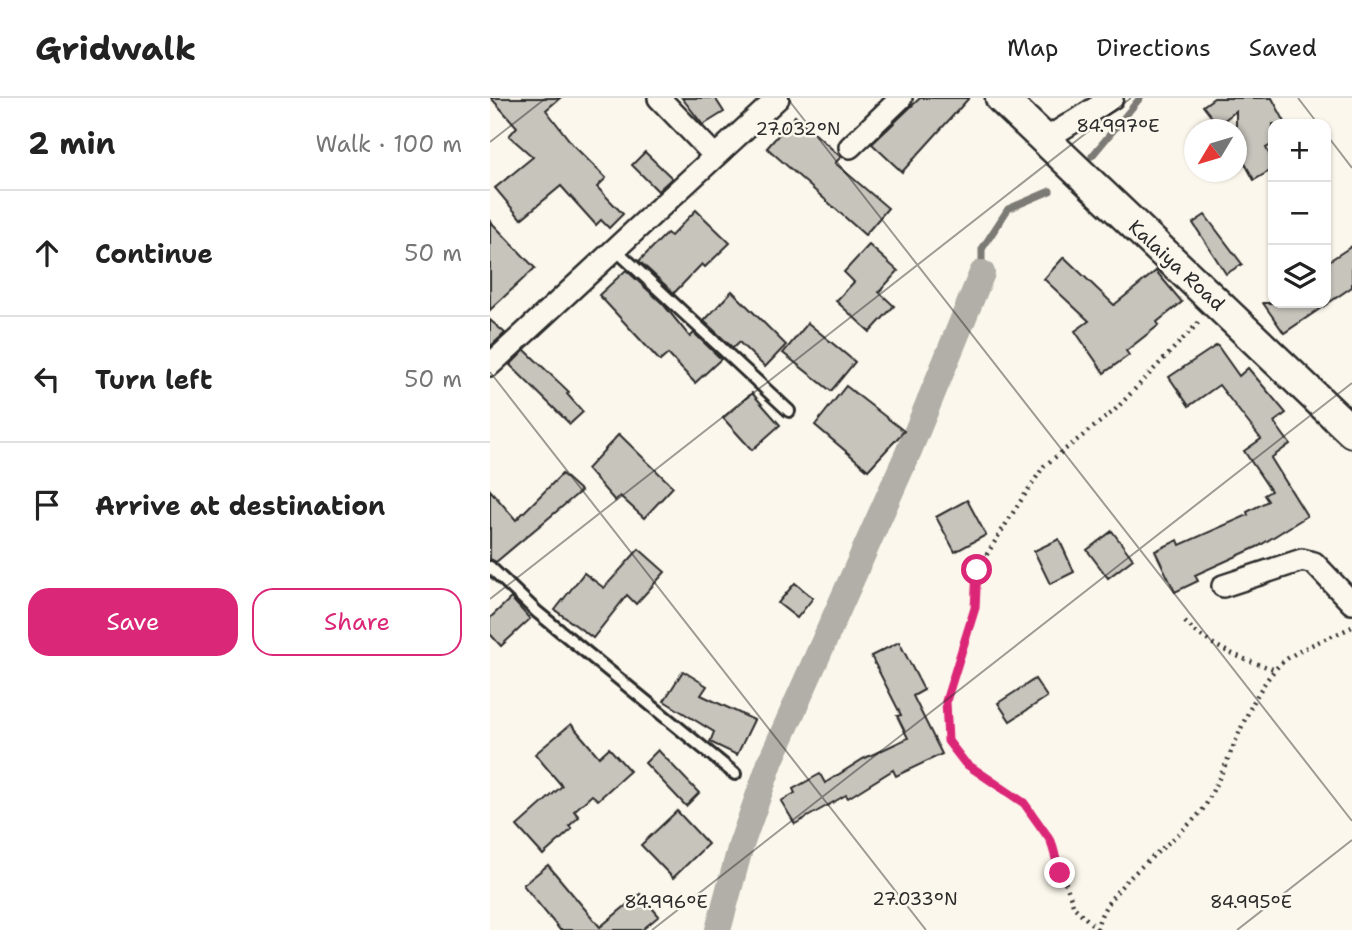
<!DOCTYPE html>
<meta charset="utf-8">
<style>
:root{--surface:#fff;--page:#f2f2f2;--text:#222;--muted:#767676;--line:#e0e0e0;--accent:#db2777}
body{margin:0;font-family:"Shantell Sans",sans-serif;background:var(--page);color:var(--text)}
.controls{position:absolute;right:21px;top:21px;display:grid;overflow:hidden;border-radius:14px;box-shadow:0 2px 5px #0004}
.controls button{width:63px;height:63px;display:grid;place-items:center;padding:0;border:0;border-bottom:2px solid var(--line);background:var(--surface);color:var(--text);font:35px sans-serif}
.compass{position:absolute;left:694px;top:21px;width:63px;height:63px;border-radius:50%;background:var(--surface);box-shadow:0 2px 5px #0004;rotate:232deg}
.stop{position:absolute;width:21px;height:21px;margin:-16px;border:5px solid #db2777;border-radius:50%;background:#fff}
.stop.end{background:#db2777;border-color:#fff;box-shadow:0 2px 7px #0008}
.list{margin:0;padding:0;list-style:none}
h2{display:flex;justify-content:space-between;align-items:center;height:91px;margin:0;padding:0 28px;font-size:30px}
h2 small{font-size:23px;font-weight:400;color:var(--muted)}
.list li{display:grid;grid-template-columns:46px 1fr auto;gap:21px;align-items:center;box-sizing:border-box;height:126px;padding:0 28px;border-top:2px solid var(--line)}
.list b{display:block;font-size:26px;white-space:nowrap}
.list em{font-size:23px;font-style:normal;color:var(--muted)}
.actions{display:flex;gap:14px;padding:21px 28px}
.actions a{flex:1;padding:16px 0;border:2px solid var(--accent);border-radius:21px;text-align:center;font-size:24px;color:var(--accent)}
.actions .main{background:var(--accent);color:#fff}
.icon{flex:none;width:38px;height:38px;fill:none;stroke:currentColor;stroke-width:2;stroke-linecap:round;stroke-linejoin:round}
.map{position:relative;flex:none;width:862px;height:832px;overflow:hidden}
header{display:flex;align-items:center;gap:42px;box-sizing:border-box;height:98px;padding:0 35px;background:var(--surface);border-bottom:2px solid var(--line)}
header strong{font-size:33px}
nav{display:flex;gap:38px;margin-inline-start:auto;font-size:24px}
main{display:flex}
aside{flex:1;background:var(--surface)}
.map>svg:first-child{display:block}
</style>
<header>
<strong>Gridwalk</strong>
<nav><a>Map</a><a>Directions</a><a>Saved</a></nav>
</header>
<main>
<aside>
<h2>2 min<small>Walk · 100 m</small></h2>
<ul class="list">
<li><svg class="icon" aria-label="ahead" viewBox="0 0 24 24"><path d="M12 20V5M6 11l6-6 6 6"/></svg><div><b>Continue</b></div><em>50 m</em></li>
<li><svg class="icon" aria-label="left" viewBox="0 0 24 24"><path d="M17 20v-9H6M10 6l-5 5 5 5"/></svg><div><b>Turn left</b></div><em>50 m</em></li>
<li><svg class="icon" aria-label="arrive" viewBox="0 0 24 24"><path d="M6 21V4h12l-3 4 3 4H6"/></svg><div><b>Arrive at destination</b></div></li>
</ul>
<div class="actions"><a class="main">Save</a><a>Share</a></div>
</aside>
<div class="map">
<svg width="862" height="832" viewBox="0 0 862 832">
<rect width="100%" height="100%" fill="#fbf7ec"/>
<filter id="ink" filterUnits="userSpaceOnUse"><feTurbulence type="fractalNoise" baseFrequency=".0143" numOctaves="2"/><feDisplacementMap in="SourceGraphic" scale="14" xChannelSelector="R" yChannelSelector="G"/><feConvolveMatrix kernelMatrix="1 2 1 2 8 2 1 2 1" color-interpolation-filters="sRGB"/></filter>
<g filter="url(#ink)">
<g fill="none" stroke-linecap="round" stroke-linejoin="round">
<g stroke="#7b7a75" stroke-width="7">
<path d="M602,58L650,0"/>
<path d="M492,175V151L518,111L560,93"/>
</g>
<path stroke="#b1afa7" stroke-width="26" d="M228,832L251,747L281,662L418,355L492,175"/>
</g>
<g fill="#c7c4bc" stroke="#2b2b2b" stroke-width="2">
<path d="M1,0H70L56,12L83,47L116,80L107,89L133,116L119,130L111,122L106,127L71,88L31,121L5,90L43,59L19,38L27,29Z"/>
<path d="M192,0H225L234,14L213,27Z"/>
<path d="M430,0H479L412,74L382,46Z"/>
<path d="M724,0H782L796,26H783V46L776,50L783,63V71L764,82L746,49V13L728,27L713,8Z"/>
<path d="M305,18L351,59L345,65L398,110L375,137L277,50Z"/>
<path d="M155,54L182,80L168,93L142,67Z"/>
<path d="M206,112L240,145L215,169L212,166L184,195L149,163L177,135L181,138Z"/>
<path d="M715,117L752,166L736,176L703,125Z"/>
<path d="M0,123L45,170L0,212Z"/>
<path d="M379,147L408,173L389,194L404,208L380,234L346,203L364,184L354,174Z"/>
<path d="M862,148V189L794,235L773,205H836V165Z"/>
<path d="M574,159L624,207L666,173L692,204L667,224L669,227L636,253L639,257L614,275L585,233L599,223L554,181Z"/>
<path d="M136,172L173,206L200,239L204,235L231,261L205,285L178,256L170,263L109,197Z"/>
<path d="M242,193L296,247L275,269L249,244L243,250L214,223Z"/>
<path d="M0,222L15,235L1,248L0,247Z"/>
<path d="M318,225L365,264L341,293L293,255Z"/>
<path d="M727,247L749,278L758,270L796,315L784,324L800,346L781,360L817,418L769,448L705,477L708,483L685,494L665,453L688,442L690,447L758,417L757,414L778,403L774,397L781,393L754,353L771,341L729,287L699,308L679,279Z"/>
<path d="M35,252L79,294L77,296L93,314L80,326L20,267Z"/>
<path d="M356,288L414,333L378,372L325,327Z"/>
<path d="M262,295L290,327L262,352L233,320Z"/>
<path d="M129,336L183,389L154,420L130,398L125,403L97,371Z"/>
<path d="M72,376L91,393L6,464L0,461V392L26,422Z"/>
<path d="M477,402L496,437L465,454L446,419Z"/>
<path d="M622,433L643,461L618,480L597,452Z"/>
<path d="M569,441L584,474L560,486L544,453Z"/>
<path d="M149,451L175,474L146,506L137,497L103,540L65,512L94,475L114,490Z"/>
<path d="M305,485L323,500L307,520L288,505Z"/>
<path d="M21,500L40,521L11,548L0,536V520Z"/>
<path d="M409,544L434,592L423,598L452,656L406,678L403,672L358,700L356,697L305,726L291,703L305,695L303,691L330,676L335,685L373,661L418,640L407,618L411,617L381,558Z"/>
<path d="M193,573L217,588L211,597L264,622L247,657L220,644L224,634L174,603Z"/>
<path d="M545,581L557,599L520,623L508,605Z"/>
<path d="M81,626L109,659L119,650L140,673L108,702L102,697L84,713L89,719L79,728L82,731L53,757L27,728L72,688L45,656Z"/>
<path d="M168,652L209,695L196,708L155,665Z"/>
<path d="M187,713L218,746L183,780L151,747Z"/>
<path d="M58,767L110,829L150,796L169,818L152,832H70L33,787Z"/>
</g>
<g fill="none" stroke-linecap="round" stroke-linejoin="round">
<defs>
<g id="lane">
<path d="M125,151L299,313"/>
<path d="M0,469L47,514L245,676"/>
</g>
<g id="street">
<path d="M169,0L225,58"/>
<path d="M554,42L622,0"/>
<path d="M360,49L411,0"/>
<path d="M0,267L288,0"/>
<path d="M733,488L812,462L824,465L862,505"/>
</g>
<path id="secondary" d="M511,0L862,334"/>
</defs>
<use href="#lane" stroke="#2b2b2b" stroke-width="16"/>
<use href="#street" stroke="#2b2b2b" stroke-width="26"/>
<use href="#secondary" stroke="#2b2b2b" stroke-width="35"/>
<g stroke="#2b2b2b" stroke-width="4.5" stroke-dasharray="2 5" stroke-linecap="butt">
<path d="M695,524C720,549 751,561 784,571"/>
<path d="M607,831L584,809L561,743L534,705L475,665L458,643L456,603L485,510L487,472L526,410L554,368L624,313L710,223"/>
<path d="M607,831C613,790 682,747 709,716C716,709 720,698 725,688C745,651 756,607 783,574C800,552 838,541 862,529"/>
</g>
<use href="#lane" stroke="#fbf7ec" stroke-width="10"/>
<use href="#street" stroke="#fbf7ec" stroke-width="21"/>
<use href="#secondary" stroke="#fbf7ec" stroke-width="30"/>
</g>
</g>
<g fill="none" stroke-linecap="round" stroke-linejoin="round" filter="url(#ink)">
<path stroke="#db2777" stroke-width="9" d="M487,472L485,510L456,603L458,643L475,665L534,705L561,743L570,775"/>
</g>
<path fill="none" stroke="#2b2b2b" stroke-width="2" stroke-opacity="0.45" d="M297,0L862,723M808,0L828,26M836,36L862,70M0,44L56,0M0,274L436,832M0,501L641,0M162,832L862,285M747,832L862,742"/>
<g text-anchor="middle" stroke-width="5" stroke-linejoin="round" paint-order="stroke">
<g font-size="19" fill="#2b2b2b" stroke="#fbf7ec">
<text transform="translate(687 167) rotate(43)" y="7">Kalaiya Road</text>
</g>
</g>
<g font-size="18" text-anchor="middle" fill="#2b2b2b" stroke="#fbf7ec" stroke-width="5" stroke-linejoin="round" paint-order="stroke">
<text x="628" y="34">84.997°E</text>
<text x="308" y="37">27.032°N</text>
<text x="425" y="807">27.033°N</text>
<text x="176" y="810">84.996°E</text>
<text x="761" y="810">84.995°E</text>
</g>
</svg>
<div class="controls">
<button>+</button>
<button>−</button>
<button><svg class="icon" aria-label="layers" viewBox="0 0 24 24"><path d="M12 4l9 5-9 5-9-5zM3 14l9 5 9-5"/></svg></button>
</div>
<svg class="compass" viewBox="-18 -18 36 36"><path d="M0-13l5 13h-10z" fill="#e53935"/><path d="M0 13l5-13h-10z" fill="#767676"/></svg>
<div class="stop" style="left:487px;top:472px"></div>
<div class="stop end" style="left:570px;top:775px"></div>
</div>
</main>
